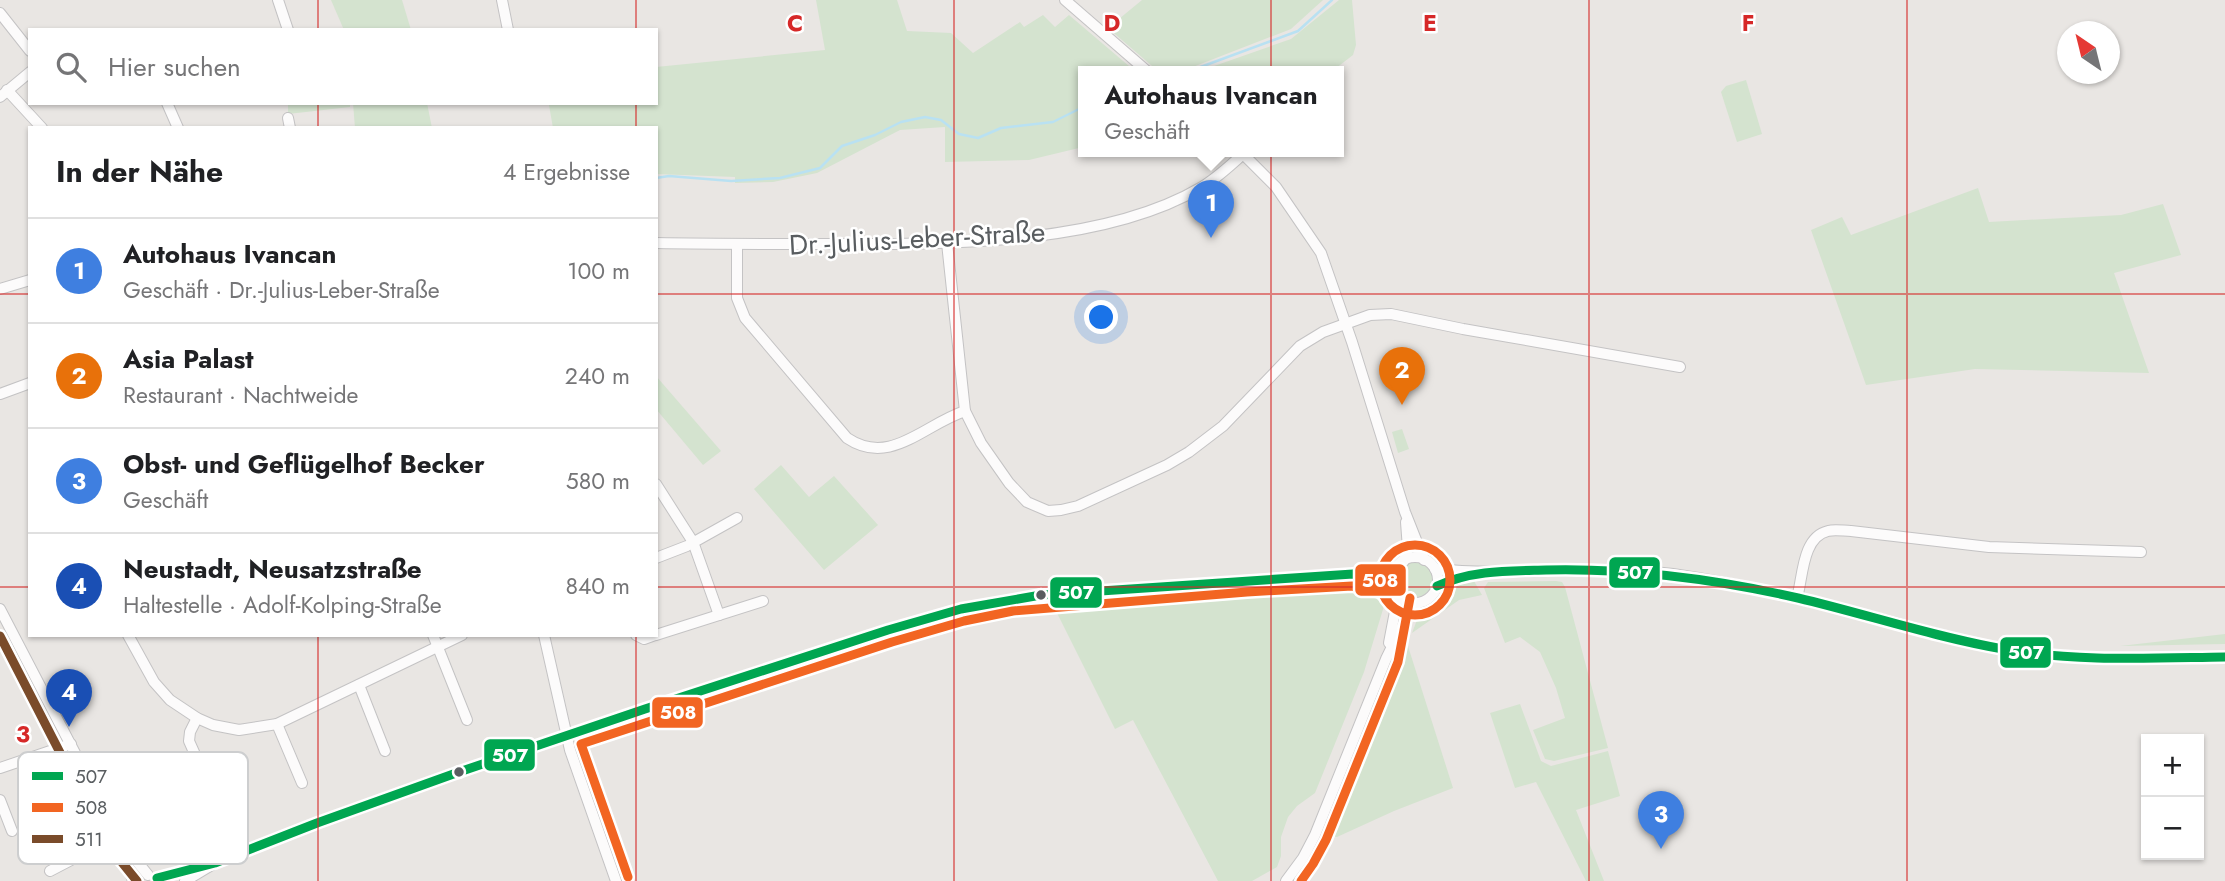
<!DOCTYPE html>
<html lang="de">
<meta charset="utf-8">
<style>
:root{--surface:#fff;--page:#f6f6f6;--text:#202124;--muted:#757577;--line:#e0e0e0;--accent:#8b8d8e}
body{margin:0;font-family:Jost,sans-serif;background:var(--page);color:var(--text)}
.controls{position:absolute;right:21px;bottom:21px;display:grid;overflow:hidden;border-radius:0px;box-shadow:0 2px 5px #0004}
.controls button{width:63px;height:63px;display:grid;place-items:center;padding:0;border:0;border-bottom:2px solid var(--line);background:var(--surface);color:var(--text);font:35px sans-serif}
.compass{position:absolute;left:2057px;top:21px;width:63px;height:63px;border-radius:50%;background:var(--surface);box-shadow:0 2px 5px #0004;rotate:325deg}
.you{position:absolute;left:1102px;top:318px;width:24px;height:24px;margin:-18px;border:5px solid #fff;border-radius:50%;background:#1a73e8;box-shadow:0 0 0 10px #1a73e833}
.badge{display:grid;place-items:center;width:46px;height:46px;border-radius:50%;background:var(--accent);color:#fff;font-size:23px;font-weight:700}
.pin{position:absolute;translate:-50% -58px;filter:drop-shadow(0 2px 4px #0008)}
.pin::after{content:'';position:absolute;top:37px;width:24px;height:21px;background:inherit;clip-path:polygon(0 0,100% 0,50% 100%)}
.popup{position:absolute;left:1078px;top:66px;width:266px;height:91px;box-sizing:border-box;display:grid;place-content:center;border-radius:0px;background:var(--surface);filter:drop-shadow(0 2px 5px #0005);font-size:23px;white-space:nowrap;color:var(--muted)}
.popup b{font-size:26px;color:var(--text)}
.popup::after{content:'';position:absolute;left:50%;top:100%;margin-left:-14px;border:14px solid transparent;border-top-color:var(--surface)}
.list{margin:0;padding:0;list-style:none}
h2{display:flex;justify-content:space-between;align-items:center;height:91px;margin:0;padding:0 28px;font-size:30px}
h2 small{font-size:23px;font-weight:400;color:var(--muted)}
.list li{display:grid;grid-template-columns:46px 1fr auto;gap:21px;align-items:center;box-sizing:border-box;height:105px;padding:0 28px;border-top:2px solid var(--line)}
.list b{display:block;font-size:26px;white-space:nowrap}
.list p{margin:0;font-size:23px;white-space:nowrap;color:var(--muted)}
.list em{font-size:23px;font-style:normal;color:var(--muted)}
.icon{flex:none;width:38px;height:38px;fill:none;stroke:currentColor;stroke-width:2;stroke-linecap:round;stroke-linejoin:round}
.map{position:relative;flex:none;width:2225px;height:881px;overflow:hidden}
.search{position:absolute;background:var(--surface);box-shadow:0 2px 5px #0004;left:28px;top:28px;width:630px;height:77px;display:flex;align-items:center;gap:18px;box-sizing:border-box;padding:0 24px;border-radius:0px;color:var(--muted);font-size:26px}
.panel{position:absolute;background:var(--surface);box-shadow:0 2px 5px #0004;left:28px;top:126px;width:630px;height:511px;border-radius:0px}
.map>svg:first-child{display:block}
</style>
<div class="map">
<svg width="2225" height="881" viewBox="0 0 2225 881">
<rect width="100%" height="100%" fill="#e9e6e3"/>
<g fill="#d4e3cf">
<path d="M331,0H402L411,30H344Z"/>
<path d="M816,0H897L907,31L951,33L973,53L1020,22L1024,27L1043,15L1055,27L1069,15L1136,72H1083V147L1029,160L945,162V127L900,130L817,173L773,182L735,183V177L656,174V128H553L549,105L554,103H656V67L825,50Z"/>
<path d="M1142,0H1323L1291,29L1180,72H1159L1108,28Z"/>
<path d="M1339,0H1352L1356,45L1353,55L1331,72H1197L1291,39Z"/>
<path d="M1746,80L1762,134L1737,142L1721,92L1726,86Z"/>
<path d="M288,103H350V107L288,114Z"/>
<path d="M353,103H427L432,128H355Z"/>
<path d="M1978,188L1989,222L2121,215L2163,204L2181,255L2114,273L2149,373L1975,369L1866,385L1811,230L1842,217L1851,235Z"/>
<path d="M656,376L721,451L703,465L656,409Z"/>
<path d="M1402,429L1409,449L1398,453L1392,432Z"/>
<path d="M781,465L809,497L834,476L878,525L824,570L754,489Z"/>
<circle cx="1415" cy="579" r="18"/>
<path d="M1354,580L1375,583L1384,606L1364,672L1315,793L1297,806L1288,817L1281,837V856L1277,867L1252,881H1218L1133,720L1115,729L1056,611L1071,604L1069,597L1163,589Z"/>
<path d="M1469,580L1474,581L1482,595L1459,600L1412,633L1417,620L1454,589L1456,582Z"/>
<path d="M1556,581L1562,582L1565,587L1608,748L1554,761L1545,759L1533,730L1565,718L1556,688L1540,652L1520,637L1505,643L1484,588L1488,582Z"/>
<path d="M2225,634V644L2120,646Z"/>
<path d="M1407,643L1453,788L1394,811L1337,837L1330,836Z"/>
<path d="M1520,704L1541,761L1551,766L1608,751L1620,796L1576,810L1604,881H1586L1536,782L1515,788L1490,713Z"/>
</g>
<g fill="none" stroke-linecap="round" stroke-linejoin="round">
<g stroke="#b9e1f2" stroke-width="2.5">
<path d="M1187,72L1298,31L1332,0"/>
<path d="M656,178L669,176L731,181L780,178L820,168L842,146L875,135L901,122L925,117L941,120L959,134L978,138L1001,128L1053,122L1083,107"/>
</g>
<defs>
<g id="minor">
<path d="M278,0L288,30"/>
<path d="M502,0L508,30"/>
<path d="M1065,0L1148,72"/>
<path d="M0,13L30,51"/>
<path d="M7,90L42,128"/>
<path d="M0,97L30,72"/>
<path d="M167,103L178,128"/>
<path d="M288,118L290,128"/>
<path d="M1241,152L1276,187L1321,253L1352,342L1405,512L1424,560"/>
<path d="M656,243C715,244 773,244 832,244C945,244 1102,246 1202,187C1217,178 1230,166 1243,154"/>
<path d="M947,243L965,411L981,443L1009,483L1027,502L1048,511L1061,510L1078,506L1167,465L1189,452L1223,426L1300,346L1323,332L1370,315L1391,314L1463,329L1680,367"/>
<path d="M737,245V298L745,318L847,438C890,467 923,425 965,411"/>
<path d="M0,289L30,280"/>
<path d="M0,394L30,383"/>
<path d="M656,484L693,542L719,615"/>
<circle cx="1415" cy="580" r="23"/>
<path d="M656,558L687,546L737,518"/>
<path d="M1404,561L1408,549L1406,522"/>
<path d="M1435,569C1514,577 1593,564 1673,574C1749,585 1825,605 1900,624C1934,633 1968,643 2003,649C2076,662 2151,658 2225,657"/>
<path d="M1359,575L1384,581L1394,588"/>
<path d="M1437,586L1474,573"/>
<path d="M1797,598C1803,577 1802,537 1828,531C1835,529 1844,531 1851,531L1989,547L2141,552"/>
<path d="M0,609L114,828L133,881"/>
<path d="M128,635L154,682L170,700L197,718L213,725L239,730L277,724L462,635"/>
<path d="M433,635L467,720"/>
<path d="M544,635L570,750L616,881"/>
<path d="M636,635L644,639L655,635"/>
<path d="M656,635L763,601"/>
<path d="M1389,643L1398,596"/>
<path d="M359,685L385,751"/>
<path d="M197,718L190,732L189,741L218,806"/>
<path d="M277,724L302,783"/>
<path d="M0,768L71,744"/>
<path d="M0,800L12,831"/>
<path d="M122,843L148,875"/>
<path d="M50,871L117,836"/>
<path d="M157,878L209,864"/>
<path d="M185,881L215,863L317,823L459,772L711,687L888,630L961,609L1041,595L1353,574L1397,566"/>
<path d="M1286,881L1303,858L1315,835L1386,659L1408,614L1418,603"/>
</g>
</defs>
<use href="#minor" stroke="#c4c3c4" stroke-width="12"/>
<use href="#minor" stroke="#fcfbfb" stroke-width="10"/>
<defs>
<g id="bus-1">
<path d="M1437,586C1472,570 1508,571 1546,570C1631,568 1715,579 1798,598C1866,614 1934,637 2003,649C2076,662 2151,658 2225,657"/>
<path d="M157,878L215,863L317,823L459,772L645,709L888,630L961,609L1041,595L1353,574L1384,581L1394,588"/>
</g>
<g id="bus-2">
<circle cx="1415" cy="580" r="35"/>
<path d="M628,877L581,744L892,642L964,621L1013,611L1247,592L1352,586L1379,592L1387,598"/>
<path d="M1301,881L1313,864L1326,840L1398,662L1410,598"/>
</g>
<path id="bus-3" d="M0,636L107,844L137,881"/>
</defs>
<use href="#bus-1" stroke="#fff" stroke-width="14"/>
<use href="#bus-2" stroke="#fff" stroke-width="14"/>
<use href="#bus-3" stroke="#fff" stroke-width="14"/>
<use href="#bus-1" stroke="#00a651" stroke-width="9"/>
<use href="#bus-2" stroke="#f26522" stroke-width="9"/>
<use href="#bus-3" stroke="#7a4b2a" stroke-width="9"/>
</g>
<path fill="none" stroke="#d62828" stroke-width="2" stroke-opacity="0.55" d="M318,0V30M636,0V30M954,0V881M1271,0V881M1589,0V881M1907,0V881M318,103V128M636,103V128M0,294H30M656,294H2225M0,587H30M656,587H2225M318,635V881M636,635V881"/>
<g fill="#595d60" stroke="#fff" stroke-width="2.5">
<circle cx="1041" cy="595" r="6"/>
<circle cx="459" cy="772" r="6"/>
</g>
<g text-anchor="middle" stroke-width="5" stroke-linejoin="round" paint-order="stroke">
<g font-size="28" fill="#595d60" stroke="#fff">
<text transform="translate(917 238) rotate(-3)" y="10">Dr.-Julius-Leber-Straße</text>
</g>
</g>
<rect x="18" y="752" width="230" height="112" rx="10" fill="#fff" stroke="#cdcecf" stroke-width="2"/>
<rect x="32" y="772" width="31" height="8" fill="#00a651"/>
<rect x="32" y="803" width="31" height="9" fill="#f26522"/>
<rect x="32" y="835" width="31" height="8" fill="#7a4b2a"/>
<g font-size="19" fill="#595d60">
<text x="75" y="783">507</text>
<text x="75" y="814">508</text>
<text x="75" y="846">511</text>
</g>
<g font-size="23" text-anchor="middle" font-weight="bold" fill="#d62828" stroke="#fff" stroke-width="5" stroke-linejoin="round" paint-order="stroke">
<text x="795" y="31">C</text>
<text x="1112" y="31">D</text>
<text x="1430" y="31">E</text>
<text x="1748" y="31">F</text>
<text x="23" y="742">3</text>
</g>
<g stroke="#fff" stroke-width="2.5">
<rect x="1608" y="556" width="53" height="33" rx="7" fill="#00a651"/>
<rect x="1354" y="563" width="53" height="34" rx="7" fill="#f26522"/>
<rect x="1049" y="576" width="54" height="33" rx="7" fill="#00a651"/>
<rect x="1999" y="636" width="53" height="33" rx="7" fill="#00a651"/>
<rect x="651" y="696" width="53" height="33" rx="7" fill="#f26522"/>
<rect x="483" y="738" width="53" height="34" rx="7" fill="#00a651"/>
</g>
<g font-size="19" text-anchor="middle" font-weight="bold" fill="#fff">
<text x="1635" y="579">507</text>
<text x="1380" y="587">508</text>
<text x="1076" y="599">507</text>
<text x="2026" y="659">507</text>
<text x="678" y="719">508</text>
<text x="510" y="762">507</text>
</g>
</svg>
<div class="controls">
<button>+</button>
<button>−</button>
</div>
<svg class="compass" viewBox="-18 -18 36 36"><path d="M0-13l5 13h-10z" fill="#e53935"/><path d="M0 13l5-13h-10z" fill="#757577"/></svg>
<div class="you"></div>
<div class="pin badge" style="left:1211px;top:238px;background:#3f7fe0">1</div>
<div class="popup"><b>Autohaus Ivancan</b>Geschäft</div>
<div class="pin badge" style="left:1402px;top:405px;background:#e8710a">2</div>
<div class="pin badge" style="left:1661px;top:849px;background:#3f7fe0">3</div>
<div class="pin badge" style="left:69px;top:727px;background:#1a4fb4">4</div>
<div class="search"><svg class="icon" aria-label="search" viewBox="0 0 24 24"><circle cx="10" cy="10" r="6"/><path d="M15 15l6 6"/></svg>Hier suchen</div>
<section class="panel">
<h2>In der Nähe<small>4 Ergebnisse</small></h2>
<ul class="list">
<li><span class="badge" style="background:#3f7fe0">1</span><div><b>Autohaus Ivancan</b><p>Geschäft · Dr.-Julius-Leber-Straße</p></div><em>100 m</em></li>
<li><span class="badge" style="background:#e8710a">2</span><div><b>Asia Palast</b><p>Restaurant · Nachtweide</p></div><em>240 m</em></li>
<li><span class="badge" style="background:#3f7fe0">3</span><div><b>Obst- und Geflügelhof Becker</b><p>Geschäft</p></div><em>580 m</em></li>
<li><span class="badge" style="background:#1a4fb4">4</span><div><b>Neustadt, Neusatzstraße</b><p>Haltestelle · Adolf-Kolping-Straße</p></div><em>840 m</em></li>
</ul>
</section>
</div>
